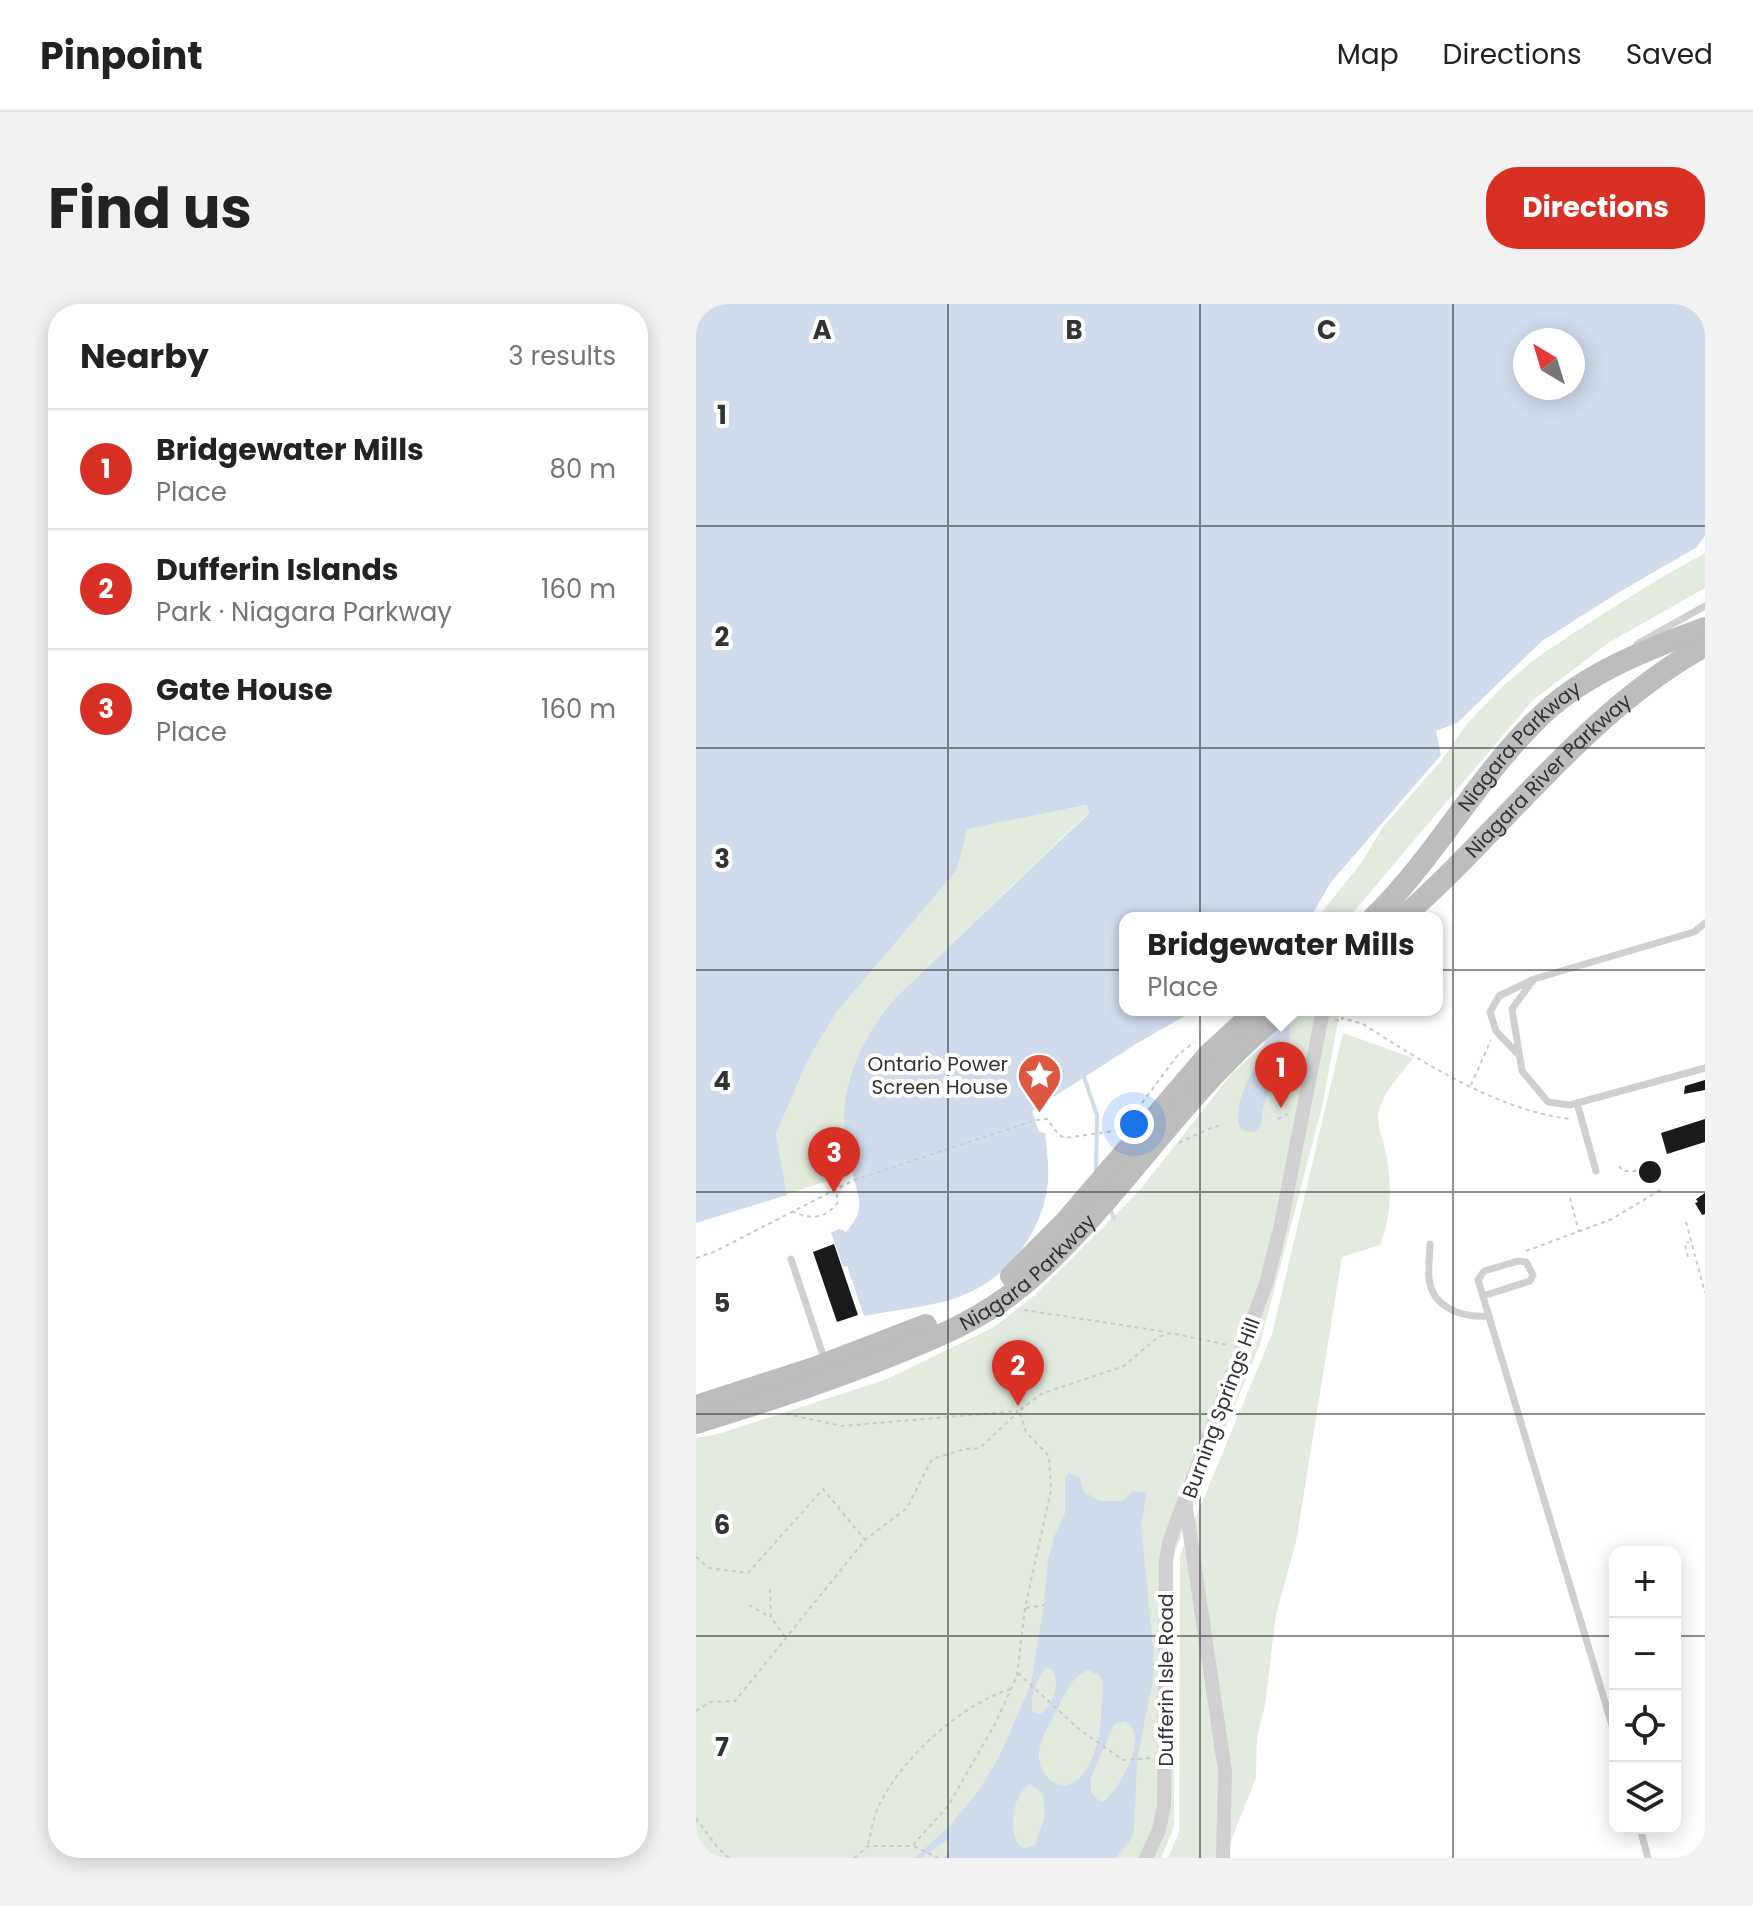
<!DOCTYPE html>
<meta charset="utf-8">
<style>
:root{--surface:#fff;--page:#f2f2f2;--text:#222;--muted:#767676;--line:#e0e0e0;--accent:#d93025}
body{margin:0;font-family:Poppins,sans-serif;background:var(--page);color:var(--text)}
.controls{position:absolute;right:24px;bottom:24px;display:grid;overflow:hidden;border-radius:16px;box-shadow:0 4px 20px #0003}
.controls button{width:72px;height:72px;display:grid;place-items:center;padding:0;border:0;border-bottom:2px solid var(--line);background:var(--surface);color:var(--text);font:40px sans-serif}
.compass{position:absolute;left:817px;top:24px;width:72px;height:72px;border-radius:50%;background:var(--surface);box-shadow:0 4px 20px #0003;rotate:322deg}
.you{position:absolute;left:438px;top:820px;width:28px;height:28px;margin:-20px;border:6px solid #fff;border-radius:50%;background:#1a73e8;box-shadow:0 0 0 12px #1a73e833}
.badge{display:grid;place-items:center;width:52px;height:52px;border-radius:50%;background:var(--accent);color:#fff;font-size:26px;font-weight:700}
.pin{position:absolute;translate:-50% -66px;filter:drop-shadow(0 2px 4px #0008)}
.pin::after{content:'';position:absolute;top:42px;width:28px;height:24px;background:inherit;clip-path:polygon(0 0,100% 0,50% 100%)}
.popup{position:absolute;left:423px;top:608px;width:324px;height:104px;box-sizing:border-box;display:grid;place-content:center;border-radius:16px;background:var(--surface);filter:drop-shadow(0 2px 6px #0005);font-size:26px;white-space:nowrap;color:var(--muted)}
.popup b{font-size:30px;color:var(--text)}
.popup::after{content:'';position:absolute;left:50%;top:100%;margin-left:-16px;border:16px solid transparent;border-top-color:var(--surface)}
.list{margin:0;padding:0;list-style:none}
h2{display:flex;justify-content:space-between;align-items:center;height:104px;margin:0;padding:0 32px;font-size:34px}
h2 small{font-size:26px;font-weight:400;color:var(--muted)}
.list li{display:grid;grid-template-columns:52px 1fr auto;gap:24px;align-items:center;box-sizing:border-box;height:120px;padding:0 32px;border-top:2px solid var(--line)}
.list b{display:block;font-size:30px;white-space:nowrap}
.list p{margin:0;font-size:26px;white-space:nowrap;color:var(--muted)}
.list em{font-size:26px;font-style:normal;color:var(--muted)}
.icon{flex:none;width:44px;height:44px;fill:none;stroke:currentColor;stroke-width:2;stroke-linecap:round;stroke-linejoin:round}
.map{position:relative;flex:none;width:1009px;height:1554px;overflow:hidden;border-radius:32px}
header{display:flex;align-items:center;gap:48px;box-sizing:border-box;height:112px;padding:0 40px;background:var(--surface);border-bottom:2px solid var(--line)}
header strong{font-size:38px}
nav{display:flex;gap:44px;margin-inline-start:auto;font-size:28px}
.intro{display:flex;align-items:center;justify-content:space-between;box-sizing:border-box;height:192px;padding:0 48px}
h1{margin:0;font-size:56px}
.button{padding:20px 36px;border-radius:32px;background:var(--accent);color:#fff;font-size:28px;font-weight:700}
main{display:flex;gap:48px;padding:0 48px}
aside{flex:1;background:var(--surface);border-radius:32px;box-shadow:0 4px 20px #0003}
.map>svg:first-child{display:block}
</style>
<header>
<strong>Pinpoint</strong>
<nav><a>Map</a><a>Directions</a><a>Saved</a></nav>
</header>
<div class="intro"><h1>Find us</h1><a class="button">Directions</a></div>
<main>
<aside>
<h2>Nearby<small>3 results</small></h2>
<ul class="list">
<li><span class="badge">1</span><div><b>Bridgewater Mills</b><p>Place</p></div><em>80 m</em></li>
<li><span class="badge">2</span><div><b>Dufferin Islands</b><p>Park · Niagara Parkway</p></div><em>160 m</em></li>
<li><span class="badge">3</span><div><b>Gate House</b><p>Place</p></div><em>160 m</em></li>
</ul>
</aside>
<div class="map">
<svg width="1009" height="1554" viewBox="0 0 1009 1554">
<rect width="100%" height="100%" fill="#fff"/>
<g fill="#e3ebdf">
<path d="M1009,249V284L912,339L836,397L660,605L651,614H621L666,558L686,524L745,457L770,421L807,382L843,352L891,320L961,276Z"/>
<path d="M392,501L393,508L200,693C166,731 146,779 149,831L137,833L138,835L146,834L152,870L91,890L80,830L112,756L140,709L261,566L270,525Z"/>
<path d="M612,706H644L627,799L564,1040L477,1252L478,1523L465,1554H0V1134L22,1130L191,1075L298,1023L339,991L442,888L537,768L594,718Z"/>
<path d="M647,729L717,754C707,768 691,784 685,800C677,817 689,838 691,855C696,885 695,913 684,941L646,953L600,1238L580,1311L569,1401L561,1434L560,1474L528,1554H472L483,1529L484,1251L576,1030Z"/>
</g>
<g fill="#d0dbec" fill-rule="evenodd">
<path d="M0,0H1009V231L1001,243L920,290L846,337L761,419L740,427L745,451L635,578L614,614H429V706H499L440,740L336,807L343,828L349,829C351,845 353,862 352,879C345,936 304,984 247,998C221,1004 194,1007 168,1012L151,962L147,963L135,928L144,925L150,928C171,903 163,898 157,871C152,854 149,834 148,816C148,771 171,726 200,693L393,509L391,501L271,525L261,566L140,709L112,756L80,830L91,891L0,919ZM829,36H877V84H829Z"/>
<path d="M373,1169L383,1173L388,1188L404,1197H426L437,1187L451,1189L445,1220L459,1364L441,1457L438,1527L435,1535L420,1554H248L254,1544L251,1536L225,1554H219L255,1520L284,1485L304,1451L335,1380L348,1301L352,1256L358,1233L369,1210V1174ZM349,1364L356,1365C365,1378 357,1403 344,1410L337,1408C333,1396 341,1373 349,1364ZM392,1366L404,1372C410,1383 405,1395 405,1408C406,1429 396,1476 371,1481C365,1482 358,1480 354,1476C334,1458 345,1433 357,1414C366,1398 373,1373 392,1366ZM429,1417C455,1432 424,1482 409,1497H403L395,1488V1474L418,1420ZM334,1480L347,1490L349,1512L339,1541L328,1545C309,1532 316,1491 334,1480Z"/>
</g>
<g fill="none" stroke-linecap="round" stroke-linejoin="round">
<g stroke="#d0dbec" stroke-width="4">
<path d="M388,773L401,811L400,868"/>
<path d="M413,902L418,915"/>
</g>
<path stroke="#d0dbec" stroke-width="24" d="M554,816C554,772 593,759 578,706"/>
</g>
<g fill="#1a1a1a">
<path d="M1009,776V786L988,790L989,782Z"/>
<path d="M1009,815V838L971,850L965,829Z"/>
<circle cx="954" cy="868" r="11"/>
<path d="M1009,889V910L1006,911L999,899L1002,898L1000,895Z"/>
<path d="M138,940L162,1011L141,1018L117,948Z"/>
</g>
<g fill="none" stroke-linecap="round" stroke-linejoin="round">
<g stroke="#cacaca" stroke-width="2" stroke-dasharray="4 4" stroke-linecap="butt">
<path d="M639,716L646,717V714L667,720C728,759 801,806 874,815"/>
<path d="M775,781L795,736"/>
<path d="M446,799L481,752L498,738"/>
<path d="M582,815L592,810"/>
<path d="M483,839L512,825L526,821"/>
<path d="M923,862L927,867H943"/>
<path d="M874,894L883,928"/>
<path d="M96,907C114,916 130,915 142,898L140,886"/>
<path d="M990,918L1009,989"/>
<path d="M830,947L916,915L966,885"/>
<path d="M992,953L989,940L993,938"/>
<path d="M0,954L20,947L158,876L340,816L351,815L363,831L369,834L418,827L429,819"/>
<path d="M328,1006L471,1028"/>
<path d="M90,1110L146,1122L322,1107"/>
<path d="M0,1253L13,1264L52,1269L127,1185L169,1236"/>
<path d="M74,1285L75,1313L89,1333"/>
<path d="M53,1301L74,1313"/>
<path d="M330,1304L348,1301"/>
<path d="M322,1369L384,1426L427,1456L456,1454"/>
<path d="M0,1407L14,1398L39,1397L169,1236L211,1204L236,1155L269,1145L284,1144L322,1108"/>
<path d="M0,1514L21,1543L33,1554"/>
<path d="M172,1540C175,1529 177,1515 182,1504C203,1456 265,1400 315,1385"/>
<path d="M218,1542L242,1554"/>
<path d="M158,1554L172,1542H216L252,1502L299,1420L321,1372L329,1304L355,1186L353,1152L330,1128L323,1107L345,1090L428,1062L462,1033L475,1029L532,1041"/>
</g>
<g stroke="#d0d0d0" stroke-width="7">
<path d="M941,340L1009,302"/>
<path d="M1009,619L998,628L838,675L816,705L826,767L852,798L874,801L1009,764"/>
<path d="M822,750L800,727L794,708L803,692L836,676"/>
<path d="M881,799L900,867"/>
<path d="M734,940C734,953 731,967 734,980C740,1006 770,1014 793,1012"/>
<path d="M95,955L129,1057"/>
<path d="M787,992L834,977L837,971L830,958L822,957L788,967L782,976L919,1431"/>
<path d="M944,1524L952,1554"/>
</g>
<g stroke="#d0d0d0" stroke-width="14">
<path d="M489,1197L529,1467L527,1554"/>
<path d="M450,1554L463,1526L468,1501L470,1257L473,1238L570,980L584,925L627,706"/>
</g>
<g stroke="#bdbdbd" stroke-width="22">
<path id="s1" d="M677,614C741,552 783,469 848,409C892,368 954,344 1009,324"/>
<path id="s2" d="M706,614C808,525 889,408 1009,342"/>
<path d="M315,972L370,917L513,750L561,706"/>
<path d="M0,1102L118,1064L230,1021"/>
<path id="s3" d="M0,1119C62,1100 124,1080 184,1056C238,1035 290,1014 334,975C427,893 490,783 588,706"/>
</g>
</g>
<path fill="none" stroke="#333" stroke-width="2" stroke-opacity="0.55" d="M252,0V1554M504,0V1554M757,0V1554M0,222H1009M0,444H1009M0,666H1009M0,888H1009M0,1110H1009M0,1332H919M979,1332H1009"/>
<defs>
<symbol id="sight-pin" viewBox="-11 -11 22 30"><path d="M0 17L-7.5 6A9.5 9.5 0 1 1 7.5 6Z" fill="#dc5843" stroke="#fff"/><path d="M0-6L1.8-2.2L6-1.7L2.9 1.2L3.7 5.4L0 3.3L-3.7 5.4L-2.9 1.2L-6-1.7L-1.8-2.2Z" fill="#fff"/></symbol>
</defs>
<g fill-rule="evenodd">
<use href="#sight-pin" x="318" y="746" width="51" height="69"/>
</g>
<g text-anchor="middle" stroke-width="8" stroke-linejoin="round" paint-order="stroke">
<g font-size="20" fill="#333" stroke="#fff">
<text dy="7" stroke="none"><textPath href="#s1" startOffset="226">Niagara Parkway</textPath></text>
<text dy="7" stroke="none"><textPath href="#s2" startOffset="204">Niagara River Parkway</textPath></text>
<text dy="7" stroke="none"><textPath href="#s3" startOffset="368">Niagara Parkway</textPath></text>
<text transform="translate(525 1104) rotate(-70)" y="7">Burning Springs Hill</text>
<text transform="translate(470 1376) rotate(-90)" y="7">Dufferin Isle Road</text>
</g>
<g font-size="20" fill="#333" stroke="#fff" text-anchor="end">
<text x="312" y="767">Ontario Power<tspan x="312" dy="23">Screen House</tspan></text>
</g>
</g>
<g font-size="26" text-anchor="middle" font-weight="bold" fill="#333" stroke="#fff" stroke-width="8" stroke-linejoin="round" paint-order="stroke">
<text x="126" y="35">A</text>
<text x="378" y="35">B</text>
<text x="631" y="35">C</text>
<text x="26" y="120">1</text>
<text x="26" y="342">2</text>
<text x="26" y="564">3</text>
<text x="26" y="786">4</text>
<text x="26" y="1008">5</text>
<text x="26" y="1230">6</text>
<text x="26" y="1452">7</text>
</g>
</svg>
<div class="controls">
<button>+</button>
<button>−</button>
<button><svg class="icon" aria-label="locate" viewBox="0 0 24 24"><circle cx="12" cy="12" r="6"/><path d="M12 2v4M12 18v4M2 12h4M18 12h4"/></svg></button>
<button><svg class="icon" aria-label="layers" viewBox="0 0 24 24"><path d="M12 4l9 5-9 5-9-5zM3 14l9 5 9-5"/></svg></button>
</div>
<svg class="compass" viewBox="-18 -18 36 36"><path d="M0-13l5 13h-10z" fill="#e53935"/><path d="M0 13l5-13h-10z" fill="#767676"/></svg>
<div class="you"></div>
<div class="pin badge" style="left:585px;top:804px">1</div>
<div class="popup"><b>Bridgewater Mills</b>Place</div>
<div class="pin badge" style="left:322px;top:1102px">2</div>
<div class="pin badge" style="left:138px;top:889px">3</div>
</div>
</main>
